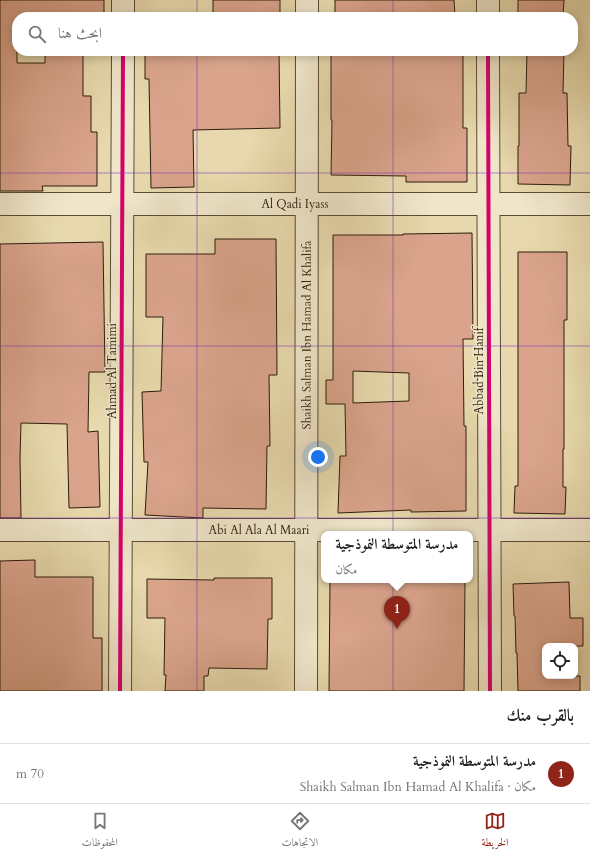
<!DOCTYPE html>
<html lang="ar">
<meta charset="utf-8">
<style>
:root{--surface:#fff;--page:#f6f6f6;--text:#222;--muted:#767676;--line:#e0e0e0;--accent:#8f2418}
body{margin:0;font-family:Cardo,Amiri,serif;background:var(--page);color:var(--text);direction:rtl}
.controls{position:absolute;right:12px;bottom:12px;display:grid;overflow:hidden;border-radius:8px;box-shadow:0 2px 10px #0003}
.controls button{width:36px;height:36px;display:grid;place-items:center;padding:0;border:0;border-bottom:1px solid var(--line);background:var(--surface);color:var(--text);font:20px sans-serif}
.you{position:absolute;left:318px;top:457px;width:14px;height:14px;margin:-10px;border:3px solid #fff;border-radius:50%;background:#1a73e8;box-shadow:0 0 0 6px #1a73e833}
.badge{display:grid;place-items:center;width:26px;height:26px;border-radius:50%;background:var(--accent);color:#fff;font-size:13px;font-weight:700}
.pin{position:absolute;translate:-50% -33px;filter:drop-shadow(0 1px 2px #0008)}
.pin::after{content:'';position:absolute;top:21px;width:14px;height:12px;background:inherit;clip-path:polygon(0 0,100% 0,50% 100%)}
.popup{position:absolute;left:321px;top:531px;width:152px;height:52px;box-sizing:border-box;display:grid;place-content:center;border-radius:8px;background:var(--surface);filter:drop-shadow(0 1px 3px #0005);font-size:13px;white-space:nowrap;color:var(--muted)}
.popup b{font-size:15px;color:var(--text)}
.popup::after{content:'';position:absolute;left:50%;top:100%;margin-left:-8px;border:8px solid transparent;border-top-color:var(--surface)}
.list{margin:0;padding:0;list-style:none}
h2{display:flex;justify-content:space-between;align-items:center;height:52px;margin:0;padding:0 16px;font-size:17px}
h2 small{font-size:13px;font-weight:400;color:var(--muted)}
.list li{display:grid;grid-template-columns:26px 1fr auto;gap:12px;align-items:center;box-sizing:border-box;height:60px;padding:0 16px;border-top:1px solid var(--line)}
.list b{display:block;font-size:15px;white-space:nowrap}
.list p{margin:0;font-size:13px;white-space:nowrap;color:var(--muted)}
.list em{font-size:13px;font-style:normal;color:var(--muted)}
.icon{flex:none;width:22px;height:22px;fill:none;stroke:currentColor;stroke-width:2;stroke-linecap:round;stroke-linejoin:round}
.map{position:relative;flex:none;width:590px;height:691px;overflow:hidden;direction:ltr}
.search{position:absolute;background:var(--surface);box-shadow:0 2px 10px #0003;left:12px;right:12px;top:12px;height:44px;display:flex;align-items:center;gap:10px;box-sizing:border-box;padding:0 14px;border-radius:16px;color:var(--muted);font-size:15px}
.sheet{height:112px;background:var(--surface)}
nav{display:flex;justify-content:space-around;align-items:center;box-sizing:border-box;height:56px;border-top:1px solid var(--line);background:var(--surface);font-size:11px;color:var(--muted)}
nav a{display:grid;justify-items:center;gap:2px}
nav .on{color:var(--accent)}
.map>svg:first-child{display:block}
</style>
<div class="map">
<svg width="590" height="691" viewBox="0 0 590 691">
<rect width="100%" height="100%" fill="#e7d9ad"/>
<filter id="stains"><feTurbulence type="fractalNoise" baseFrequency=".005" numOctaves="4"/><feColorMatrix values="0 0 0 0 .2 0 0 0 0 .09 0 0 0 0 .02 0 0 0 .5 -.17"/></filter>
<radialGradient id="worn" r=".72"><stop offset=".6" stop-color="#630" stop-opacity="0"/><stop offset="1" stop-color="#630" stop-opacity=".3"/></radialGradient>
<g fill="#daa48c" stroke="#2d1c0b" fill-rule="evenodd">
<path d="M0,0H104V17H17V63H45V51H83V96H91V132H97V186H42L43,191H0Z"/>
<rect x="213" y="0" width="67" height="17"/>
<path d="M335,0H454L455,17H335Z"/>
<path d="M518,0H564L563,17H518Z"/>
<path d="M145,51H279L280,128L193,130L194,187L151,188L149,79H145Z"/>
<path d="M406,51H463V128H467V182H406V176L331,175L332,120H331V53L406,52Z"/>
<path d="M527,51H564L563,93H567L568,146H571L570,185L518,184V146H519V93H526Z"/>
<path d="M472,233L473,339H463L464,426H466V511L411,512V510L338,513L340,456H346L345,404H326V380H333V235H403V234ZM353,371L409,373V401L353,403Z"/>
<path d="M215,239H276L277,375H269L270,446H267L266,509L203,508V518L145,515L148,462H144L142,392L161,391L163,317H146V254H215Z"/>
<path d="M103,242L105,372H89L88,432L98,431L100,507L69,508L67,424L21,423L20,458L21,518H0V244Z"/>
<path d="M518,252H567V320H564V449H563V487H566L565,514L514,513L515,486H518Z"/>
<path d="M35,560V577H93V638H102V691H0V561Z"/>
<path d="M214,578H272V619H268L267,669L209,668L208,676H204V691H165L166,675H164L165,618H147V579L214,580Z"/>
<path d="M330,580H465L464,691H329Z"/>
<path d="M569,582L570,618H583V646H545V676H580V691H518L517,653H516L515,616H514L513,584Z"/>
</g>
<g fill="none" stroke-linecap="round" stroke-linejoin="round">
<defs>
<g id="minor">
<path d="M488,0V17"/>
<path d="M123,17V0"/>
<path d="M307,17V0"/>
<path d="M488,51L490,691"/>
<path id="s1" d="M0,204H590"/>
<path id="s2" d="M0,530H590"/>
<path d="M120,691L123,51"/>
<path id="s3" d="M306,691L307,51"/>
</g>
</defs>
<use href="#minor" stroke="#5c4b34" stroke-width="24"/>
<use href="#minor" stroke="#efe6ca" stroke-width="22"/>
<defs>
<g id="cycleway">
<path d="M488,51L490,691"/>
<path d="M120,691L123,51"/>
</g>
</defs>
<use href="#cycleway" stroke="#efe6ca" stroke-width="6"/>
<use href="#cycleway" stroke="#d6006c" stroke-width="4"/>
</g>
<path fill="none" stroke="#7b2cbf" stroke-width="1" stroke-opacity="0.55" d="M197,0V17M393,0V17M197,51V691M393,51V691M0,173H590M0,346H590M0,518H590"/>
<g text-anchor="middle" stroke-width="3" stroke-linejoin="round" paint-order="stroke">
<g font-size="12" fill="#2d1c0b" stroke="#efe6ca">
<text dy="4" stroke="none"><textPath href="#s1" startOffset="295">Al Qadi Iyass</textPath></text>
<text dy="4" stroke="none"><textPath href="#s3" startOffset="356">Shaikh Salman Ibn Hamad Al Khalifa</textPath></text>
<text transform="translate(112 371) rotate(-90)" y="4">Ahmad Al Tamimi</text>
<text transform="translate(479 371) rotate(-90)" y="4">Abbad Bin Hanif</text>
<text dy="4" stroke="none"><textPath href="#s2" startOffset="259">Abi Al Ala Al Maari</textPath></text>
</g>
</g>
<rect width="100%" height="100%" filter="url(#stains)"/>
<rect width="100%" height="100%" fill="url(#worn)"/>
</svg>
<div class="controls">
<button><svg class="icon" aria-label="locate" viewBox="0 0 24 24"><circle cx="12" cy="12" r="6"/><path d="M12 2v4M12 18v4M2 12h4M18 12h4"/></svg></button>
</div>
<div class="you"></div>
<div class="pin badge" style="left:397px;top:629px">1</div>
<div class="popup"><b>مدرسة المتوسطة النموذجية</b>مكان</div>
<div class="search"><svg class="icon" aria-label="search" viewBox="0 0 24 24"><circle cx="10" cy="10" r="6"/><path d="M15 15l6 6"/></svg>ابحث هنا</div>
</div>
<section class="sheet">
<h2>بالقرب منك<small></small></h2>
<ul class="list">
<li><span class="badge">1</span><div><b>مدرسة المتوسطة النموذجية</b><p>مكان · Shaikh Salman Ibn Hamad Al Khalifa</p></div><em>70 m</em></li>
</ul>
</section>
<nav>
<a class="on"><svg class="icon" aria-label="map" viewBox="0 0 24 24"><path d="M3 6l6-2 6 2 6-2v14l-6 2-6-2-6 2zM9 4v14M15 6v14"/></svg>الخريطة</a>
<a><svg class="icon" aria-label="directions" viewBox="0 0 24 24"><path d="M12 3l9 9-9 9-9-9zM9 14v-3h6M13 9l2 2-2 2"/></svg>الاتجاهات</a>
<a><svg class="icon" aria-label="saved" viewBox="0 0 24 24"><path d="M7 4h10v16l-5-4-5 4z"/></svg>المحفوظات</a>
</nav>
